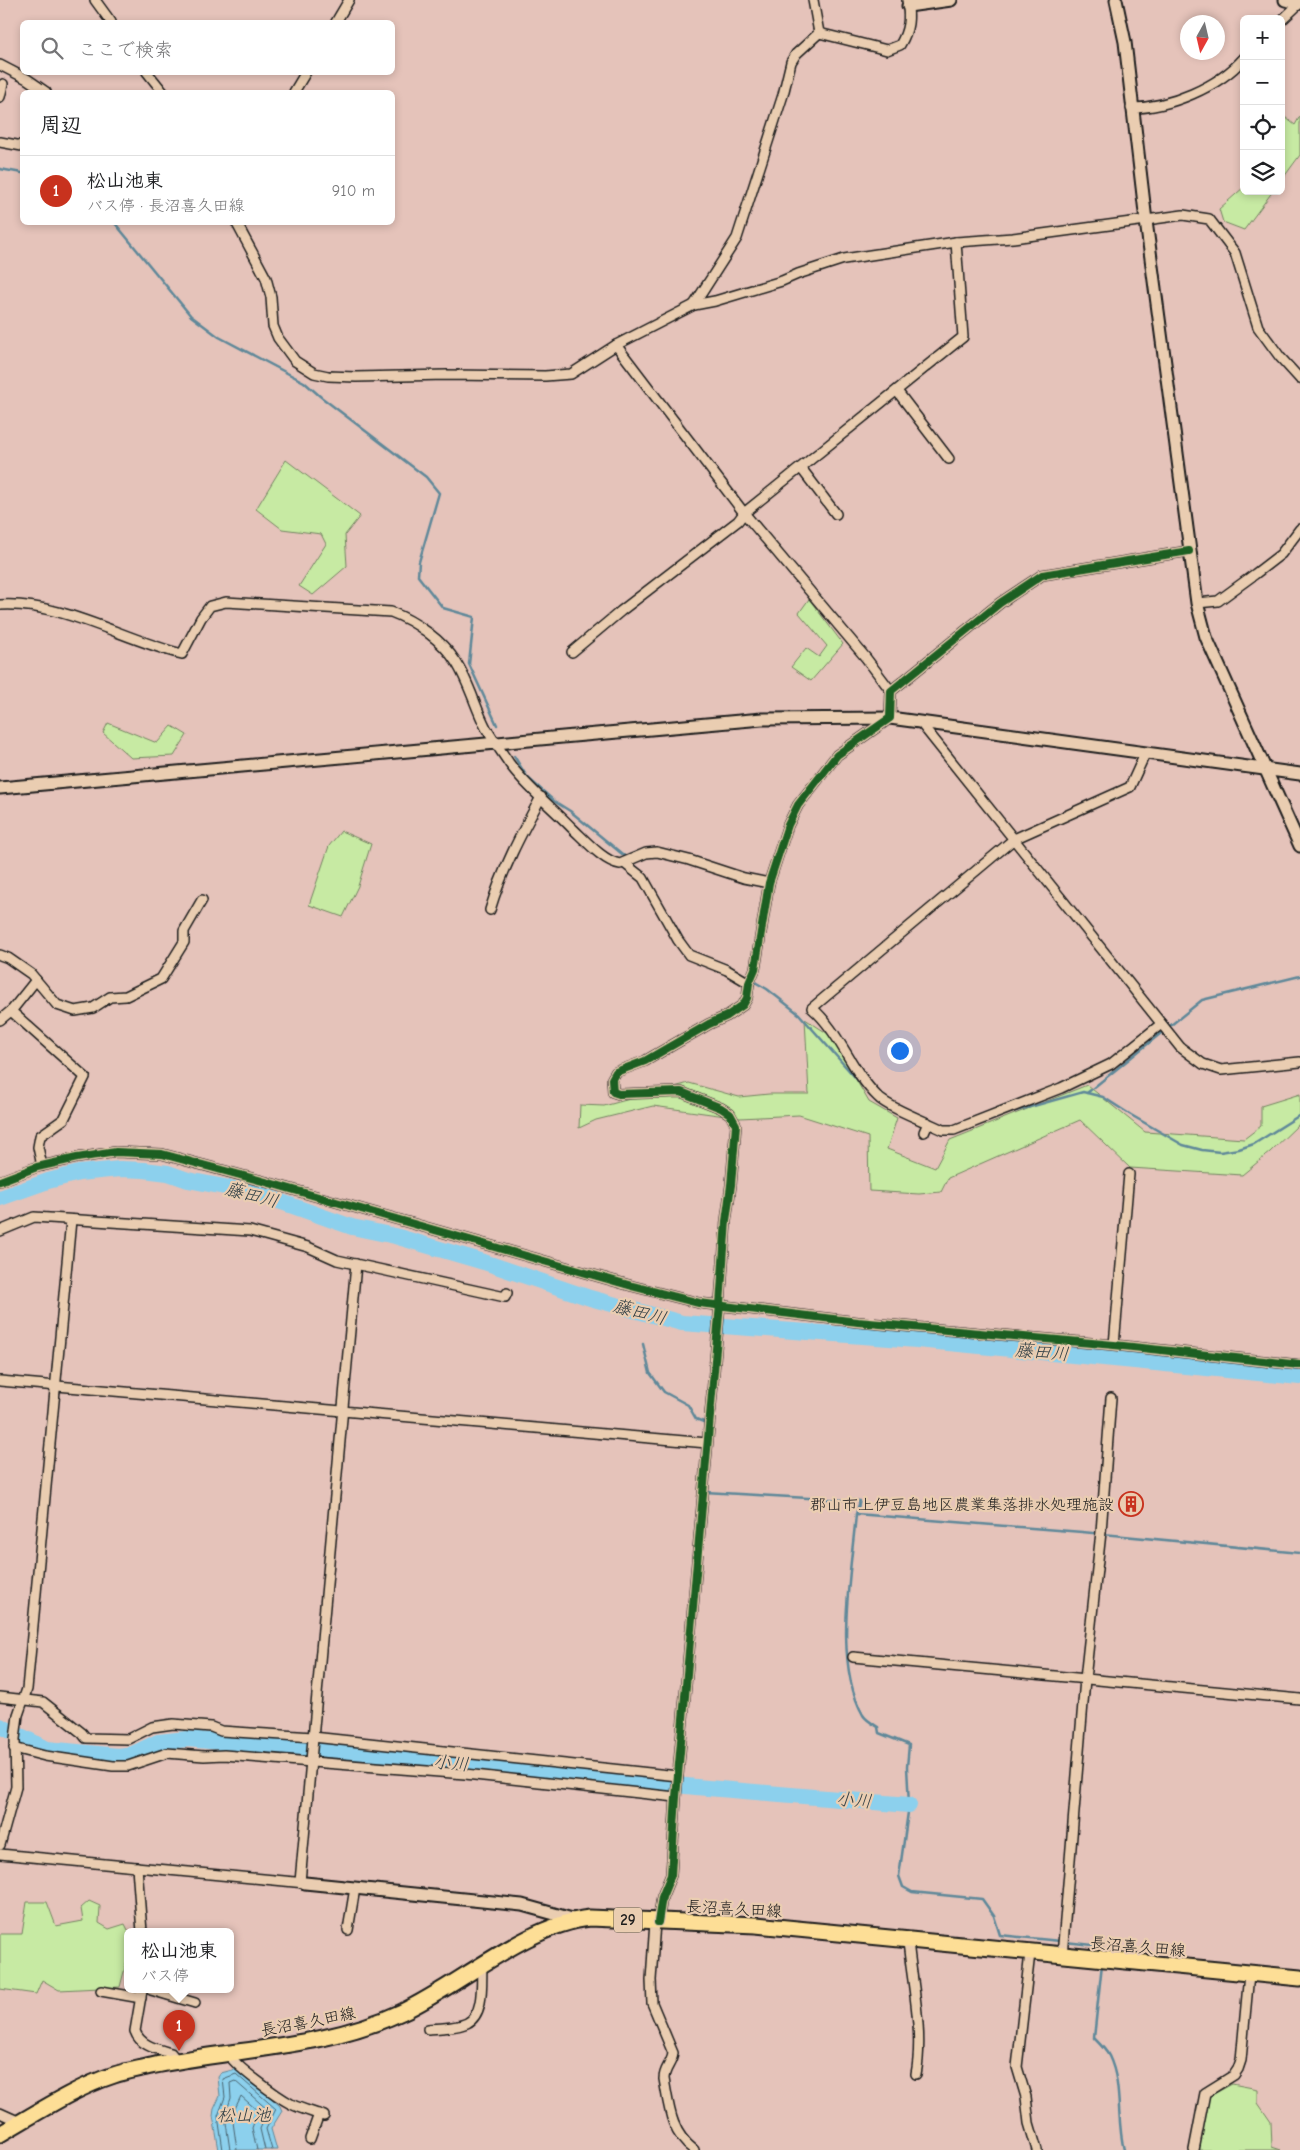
<!DOCTYPE html>
<html lang="ja">
<meta charset="utf-8">
<style>
:root{--surface:#fff;--page:#f2f2f2;--text:#202124;--muted:#757577;--line:#e0e0e0;--accent:#c8321e}
body{margin:0;font-family:"Comic Neue","Klee One",sans-serif;background:var(--page);color:var(--text)}
.controls{position:absolute;right:15px;top:15px;display:grid;overflow:hidden;border-radius:8px;box-shadow:0 2px 8px #0003}
.controls button{width:45px;height:45px;display:grid;place-items:center;padding:0;border:0;border-bottom:1px solid var(--line);background:var(--surface);color:var(--text);font:25px sans-serif}
.compass{position:absolute;left:1180px;top:15px;width:45px;height:45px;border-radius:50%;background:var(--surface);box-shadow:0 2px 8px #0003;rotate:188deg}
.you{position:absolute;left:899px;top:1050px;width:18px;height:18px;margin:-12px;border:4px solid #fff;border-radius:50%;background:#1a73e8;box-shadow:0 0 0 8px #1a73e833}
.badge{display:grid;place-items:center;width:32px;height:32px;border-radius:50%;background:var(--accent);color:#fff;font-size:16px;font-weight:700}
.pin{position:absolute;translate:-50% -41px;filter:drop-shadow(0 1px 2px #0008)}
.pin::after{content:'';position:absolute;top:26px;width:18px;height:15px;background:inherit;clip-path:polygon(0 0,100% 0,50% 100%)}
.popup{position:absolute;left:124px;top:1928px;width:110px;height:65px;box-sizing:border-box;display:grid;place-content:center;border-radius:8px;background:var(--surface);filter:drop-shadow(0 1px 4px #0005);font-size:16px;white-space:nowrap;color:var(--muted)}
.popup b{font-size:19px;color:var(--text)}
.popup::after{content:'';position:absolute;left:50%;top:100%;margin-left:-10px;border:10px solid transparent;border-top-color:var(--surface)}
.list{margin:0;padding:0;list-style:none}
h2{display:flex;justify-content:space-between;align-items:center;height:65px;margin:0;padding:0 20px;font-size:21px}
h2 small{font-size:16px;font-weight:400;color:var(--muted)}
.list li{display:grid;grid-template-columns:32px 1fr auto;gap:15px;align-items:center;box-sizing:border-box;height:70px;padding:0 20px;border-top:1px solid var(--line)}
.list b{display:block;font-size:19px;white-space:nowrap}
.list p{margin:0;font-size:16px;white-space:nowrap;color:var(--muted)}
.list em{font-size:16px;font-style:normal;color:var(--muted)}
.icon{flex:none;width:28px;height:28px;fill:none;stroke:currentColor;stroke-width:2;stroke-linecap:round;stroke-linejoin:round}
.map{position:relative;flex:none;width:1300px;height:2150px;overflow:hidden}
.search{position:absolute;background:var(--surface);box-shadow:0 2px 8px #0003;left:20px;top:20px;width:375px;height:55px;display:flex;align-items:center;gap:12px;box-sizing:border-box;padding:0 18px;border-radius:8px;color:var(--muted);font-size:19px}
.panel{position:absolute;background:var(--surface);box-shadow:0 2px 8px #0003;left:20px;top:90px;width:375px;height:135px;border-radius:8px}
.map>svg:first-child{display:block}
</style>
<div class="map">
<svg width="1300" height="2150" viewBox="0 0 1300 2150">
<rect width="100%" height="100%" fill="#e5c3ba"/>
<filter id="ink" filterUnits="userSpaceOnUse"><feTurbulence type="fractalNoise" baseFrequency=".02" numOctaves="2"/><feDisplacementMap in="SourceGraphic" scale="10" xChannelSelector="R" yChannelSelector="G"/><feConvolveMatrix kernelMatrix="1 2 1 2 8 2 1 2 1" color-interpolation-filters="sRGB"/></filter>
<g filter="url(#ink)">
<g fill="#c7eaa3" stroke="#728360">
<path d="M1281,114L1295,125L1300,116V155L1281,181Z"/>
<path d="M1244,187V191H1273L1244,230L1223,222L1219,209Z"/>
<path d="M286,460L360,516L345,535L347,566L313,595L299,586L326,544L321,534L282,529L256,509Z"/>
<path d="M809,599L843,644L811,681L791,667L806,648L819,657L827,646L799,613Z"/>
<path d="M108,723L157,743L172,726L187,735L174,756L131,758L103,733Z"/>
<path d="M341,831L371,844L358,886L343,917L309,905L329,846Z"/>
<path d="M805,1019L830,1035L869,1102L897,1118L887,1149L935,1168L950,1140L1087,1085L1145,1132L1244,1139L1261,1126V1106L1300,1094V1123L1270,1152L1242,1175L1130,1168L1080,1120L948,1178L941,1192L919,1194L869,1191L868,1137L799,1115L740,1118L653,1106L596,1120L579,1128L580,1105L604,1106L689,1083L739,1097L769,1094H809Z"/>
<path d="M89,1901L100,1906L99,1923L109,1929L125,1924L129,1932H128V1956L120,1987L59,1990L42,1980L36,1994L0,1989V1934H22L27,1902H47L56,1926L83,1921L81,1908Z"/>
<path d="M1232,2084L1258,2089V2103L1271,2122L1272,2147L1281,2150H1197L1198,2124L1210,2096Z"/>
</g>
<path fill="#8cd0ed" stroke="#5f8899" d="M236,2069L240,2070L280,2106L282,2111L271,2129L277,2150H219L213,2116L214,2109L220,2096L218,2077L221,2073Z"/>
<g fill="none" stroke-linecap="round" stroke-linejoin="round">
<g stroke="#496470" stroke-width="1">
<path d="M223,2150L218,2116L225,2097L223,2079L236,2074L276,2109L266,2129L272,2150"/>
<path d="M230,2150L225,2116L231,2098L230,2083L235,2081L268,2110L260,2129L265,2150"/>
<path d="M237,2150L232,2115L241,2096L258,2111L252,2128L257,2150"/>
</g>
<g stroke="#5f8899" stroke-width="2.5">
<path d="M0,169L22,173"/>
<path d="M114,222L191,316L219,337L304,382L321,397L426,477L439,493L419,562L418,576L443,608L474,617L469,664L497,725"/>
<path d="M514,756L527,777L554,801L570,811L627,858"/>
<path d="M631,862L642,872"/>
<path d="M656,893L681,936"/>
<path d="M713,960L729,966"/>
<path d="M753,981L767,989L799,1014L877,1102"/>
<path d="M1087,1093L1202,1000L1300,976"/>
<path d="M1009,1113L1083,1092L1103,1097L1131,1115L1183,1145L1202,1150L1220,1152L1239,1149L1254,1144L1300,1115"/>
<path d="M643,1344L650,1373L664,1392L688,1405L696,1419L706,1423"/>
<path d="M705,1492L860,1501L856,1514C851,1574 833,1661 863,1715C866,1720 873,1724 878,1727L879,1733L909,1745L907,1767L909,1805L899,1876L903,1887L912,1892L982,1899L994,1916L1000,1935L1060,1941"/>
<path d="M856,1514L1082,1532L1300,1553"/>
<path d="M1065,1942L1102,1946V1953"/>
<path d="M1102,1964L1094,2038C1099,2043 1106,2050 1109,2056C1123,2085 1116,2120 1124,2150"/>
</g>
<g stroke="#8cd0ed" stroke-width="16">
<path d="M0,1198L48,1181L79,1173L120,1169L144,1170L168,1173L188,1180L256,1193L352,1227L395,1236L484,1262L590,1298L682,1323L917,1340L1300,1377"/>
<path d="M0,1726L47,1749L118,1756L133,1754L158,1742L187,1739L492,1766L696,1787L909,1805"/>
</g>
<defs>
<g id="minor">
<path d="M95,0L111,22"/>
<path d="M1281,21L1300,3"/>
<path d="M336,22L349,0"/>
<path d="M819,33L887,50L900,45C909,30 910,18 907,0"/>
<path d="M0,65L27,79L46,92"/>
<path d="M147,72L163,92"/>
<path d="M294,92L306,72"/>
<path d="M0,97L3,84"/>
<path d="M1131,108C1169,108 1219,87 1244,58"/>
<path d="M0,142L22,146"/>
<path d="M236,222L266,278L271,297L273,326L278,338L295,361L314,373L328,376L356,377L447,375L545,376L571,374L616,345L694,305L715,301L782,281L798,274L844,259L956,242L1013,238L1183,215L1209,219L1235,253L1258,327L1280,357L1300,379"/>
<path d="M694,305L737,238L783,95L791,62L796,54L819,33L813,0"/>
<path d="M616,345L744,513L866,658L891,691"/>
<path d="M897,391L949,459"/>
<path d="M801,468L836,514"/>
<path d="M1197,603L1218,601L1255,574L1281,554L1300,529"/>
<path d="M0,605C61,601 124,640 182,654L201,618L210,606L226,602L391,612C415,621 442,640 456,662C469,682 475,707 486,728C493,740 501,751 509,763C526,787 552,807 572,828C584,839 604,862 620,864L646,853L657,852L689,860L744,878L769,883"/>
<path d="M572,652L621,611L738,521L744,513L963,337L956,242"/>
<path d="M920,722L1180,1047L1203,1064L1221,1070L1300,1062"/>
<path d="M1145,754L1130,787L1014,839L812,1008C840,1032 851,1071 878,1097C887,1107 929,1123 943,1130H954L1061,1088L1111,1064L1160,1025"/>
<path d="M624,863L643,878L678,940L689,955L727,970L749,983"/>
<path d="M490,910C502,870 521,834 541,797"/>
<path d="M0,955L8,958L31,974L57,1005L75,1011L93,1008L110,997L126,996L161,979L184,942V931L202,900"/>
<path d="M11,1011L85,1077L64,1119L40,1136L38,1147L42,1166"/>
<path d="M0,1020L12,1010L36,980"/>
<path d="M924,1132L928,1123"/>
<path d="M0,1181L37,1167L77,1158L116,1152L162,1154L266,1182L632,1286L699,1303L858,1322L1114,1345L1300,1365"/>
<path d="M0,1231L34,1217L250,1231L308,1247L337,1260L505,1297L507,1293"/>
<path d="M1114,1345L1129,1174"/>
<path d="M0,1381L707,1443"/>
<path d="M853,1657L1300,1699"/>
<path d="M0,1697L43,1702L82,1733L86,1738L128,1739L152,1727L173,1724L211,1727L221,1731L313,1737L678,1776"/>
<path d="M14,1748L45,1756L113,1766H128L167,1753L204,1756L224,1755L465,1774L676,1797"/>
<path d="M0,1845L16,1787L15,1739L18,1715L27,1689L71,1220"/>
<path d="M0,1854L305,1883"/>
<path d="M137,1867L142,1932"/>
<path d="M300,1882L356,1264"/>
<path d="M655,1922L651,1980L652,2003L673,2053C672,2064 664,2068 664,2079C669,2106 670,2132 694,2150"/>
<path d="M658,1922L662,1897L671,1875L676,1797L720,1304L726,1221L731,1185L736,1125L730,1114L721,1108L681,1092L619,1094L613,1092L612,1079L616,1072L645,1061L709,1024L727,1016L743,1005L747,998L749,983L755,969L769,883L788,825L798,805L837,755L890,718L891,691L1000,603L1042,575L1189,551"/>
<path d="M348,1930L355,1888"/>
<path d="M908,1941C912,1983 924,2033 916,2074"/>
<path d="M1030,1953L1017,2067L1026,2097L1029,2123L1037,2150"/>
<path d="M1062,1956L1085,1679L1101,1532L1111,1398"/>
<path d="M142,1990L135,2031C140,2046 157,2049 171,2053L177,2061"/>
<path d="M151,1990L195,2003"/>
<path d="M101,1991L141,1998"/>
<path d="M428,2029C440,2028 457,2028 467,2023C485,2014 481,1982 482,1965"/>
<path d="M228,2053C233,2065 278,2097 291,2104C301,2109 313,2112 324,2116"/>
<path d="M0,2113L20,2122"/>
<path d="M310,2139L319,2114"/>
<path d="M1194,2150L1205,2093L1234,2075L1238,2069L1241,2060L1249,1974"/>
</g>
<g id="tertiary">
<path d="M1116,0L1125,42L1146,221L1197,603L1206,637L1300,846"/>
<path d="M1285,0L1300,3"/>
<path d="M908,6L951,0"/>
<path d="M0,788L762,719L890,718L1300,774"/>
<path d="M305,1883L522,1905L576,1920"/>
</g>
<path id="primary" d="M0,2134C37,2113 74,2088 114,2075C126,2071 139,2069 151,2066C235,2048 323,2049 402,2012C460,1985 526,1925 590,1918L756,1925L1300,1978"/>
</defs>
<use href="#minor" stroke="#1c1c1c" stroke-width="12"/>
<use href="#tertiary" stroke="#1c1c1c" stroke-width="15"/>
<use href="#primary" stroke="#1c1c1c" stroke-width="19"/>
<use href="#minor" stroke="#eacdb1" stroke-width="9"/>
<use href="#tertiary" stroke="#eacdb1" stroke-width="11"/>
<use href="#primary" stroke="#fdde96" stroke-width="15"/>
<defs>
<g id="cycleway">
<path d="M0,1181L37,1167L77,1158L116,1152L162,1154L266,1182L632,1286L699,1303L858,1322L1114,1345L1300,1365"/>
<path d="M658,1922L662,1897L671,1875L676,1797L720,1304L726,1221L731,1185L736,1125L730,1114L721,1108L681,1092L619,1094L613,1092L612,1079L616,1072L645,1061L709,1024L727,1016L743,1005L747,998L749,983L755,969L769,883L788,825L798,805L837,755L890,718L891,691L1000,603L1042,575L1189,551"/>
</g>
</defs>
<use href="#cycleway" stroke="#eacdb1" stroke-width="11"/>
<use href="#cycleway" stroke="#1b5e20" stroke-width="8"/>
</g>
</g>
<defs>
<symbol id="building-ring" viewBox="-11 -11 22 22"><circle r="9.5" fill="#eacdb1" stroke="#c8321e" stroke-width="1.5"/><path d="M-4-6H4V6H1V3H-1V6H-4ZM-2.5-4.3h1.7v1.8h-1.7ZM.8-4.3h1.7v1.8H.8ZM-2.5-1h1.7V.8h-1.7ZM.8-1h1.7V.8H.8Z" fill="#c8321e"/></symbol>
</defs>
<g fill-rule="evenodd">
<use href="#building-ring" x="1117" y="1490" width="28" height="28"/>
</g>
<g text-anchor="middle" stroke-width="4.5" stroke-linejoin="round" paint-order="stroke">
<rect fill="#eacdb1" stroke="#5a5149" stroke-width="1" x="614" y="1907.5" width="28" height="25" rx="4"/>
<g font-size="15" font-weight="bold" fill="#1c1c1c">
<text x="628" y="1925">29</text>
</g>
<g font-size="16" fill="#1c1c1c" stroke="#eacdb1" text-anchor="end">
<text x="1114" y="1510">郡山市上伊豆島地区農業集落排水処理施設</text>
</g>
<g font-size="16" fill="#1c1c1c" stroke="#eacdb1">
<text transform="translate(734 1908) rotate(3)" y="6">長沼喜久田線</text>
<text transform="translate(1138 1946) rotate(5)" y="6">長沼喜久田線</text>
<text transform="translate(308 2021) rotate(-11)" y="6">長沼喜久田線</text>
</g>
<g font-size="18" font-style="italic" fill="#324046" stroke="#eacdb1">
<text transform="translate(252 1195) rotate(15)" y="6">藤田川</text>
<text transform="translate(640 1312) rotate(15)" y="6">藤田川</text>
<text transform="translate(1042 1352) rotate(5)" y="6">藤田川</text>
<text transform="translate(451 1763) rotate(5)" y="6">小川</text>
<text transform="translate(854 1800) rotate(5)" y="6">小川</text>
<text x="244" y="2121">松山池</text>
</g>
</g>
</svg>
<div class="controls">
<button>+</button>
<button>−</button>
<button><svg class="icon" aria-label="locate" viewBox="0 0 24 24"><circle cx="12" cy="12" r="6"/><path d="M12 2v4M12 18v4M2 12h4M18 12h4"/></svg></button>
<button><svg class="icon" aria-label="layers" viewBox="0 0 24 24"><path d="M12 4l9 5-9 5-9-5zM3 14l9 5 9-5"/></svg></button>
</div>
<svg class="compass" viewBox="-18 -18 36 36"><path d="M0-13l5 13h-10z" fill="#e53935"/><path d="M0 13l5-13h-10z" fill="#757577"/></svg>
<div class="you"></div>
<div class="pin badge" style="left:179px;top:2051px">1</div>
<div class="popup"><b>松山池東</b>バス停</div>
<div class="search"><svg class="icon" aria-label="search" viewBox="0 0 24 24"><circle cx="10" cy="10" r="6"/><path d="M15 15l6 6"/></svg>ここで検索</div>
<section class="panel">
<h2>周辺<small></small></h2>
<ul class="list">
<li><span class="badge">1</span><div><b>松山池東</b><p>バス停 · 長沼喜久田線</p></div><em>910 m</em></li>
</ul>
</section>
</div>
